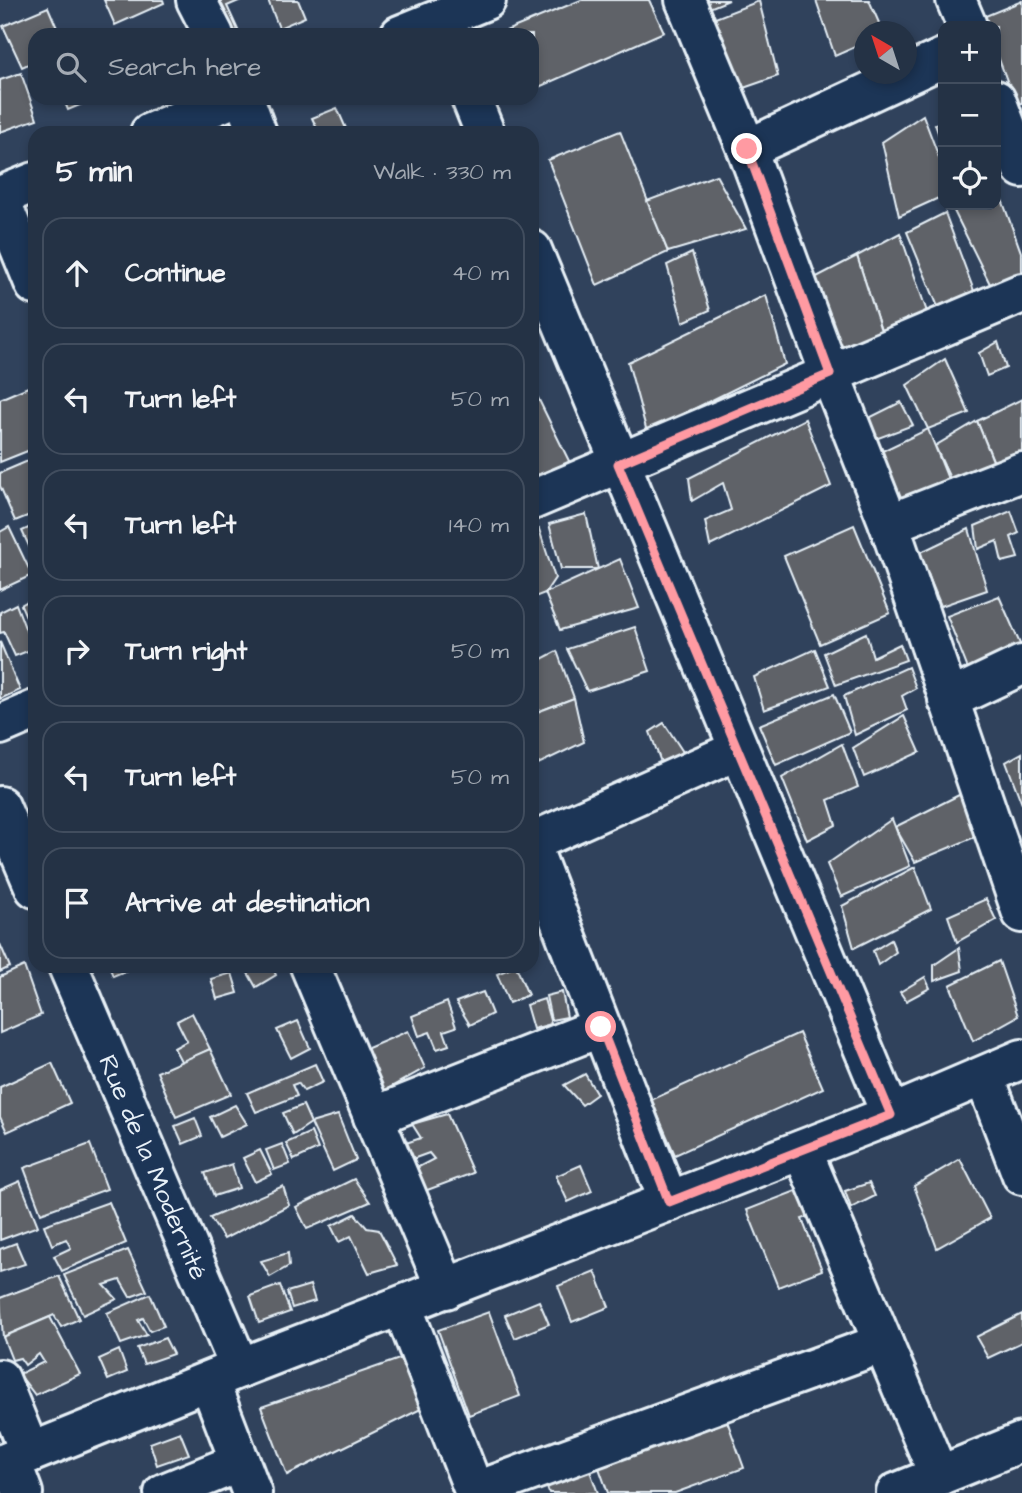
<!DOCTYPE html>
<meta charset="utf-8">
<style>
:root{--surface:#243245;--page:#303e50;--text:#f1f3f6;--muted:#a3aab3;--line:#414d5e}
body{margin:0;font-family:"Architects Daughter",sans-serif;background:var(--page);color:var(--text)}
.controls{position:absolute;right:21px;top:21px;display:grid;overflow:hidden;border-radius:14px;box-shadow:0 4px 10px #0003}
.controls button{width:63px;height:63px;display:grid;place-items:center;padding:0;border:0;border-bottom:2px solid var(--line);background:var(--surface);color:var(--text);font:35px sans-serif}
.compass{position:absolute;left:854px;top:21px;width:63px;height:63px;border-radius:50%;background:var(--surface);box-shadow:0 4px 10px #0003;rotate:321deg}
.stop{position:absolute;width:21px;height:21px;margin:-16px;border:5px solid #ff9aa2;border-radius:50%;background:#fff}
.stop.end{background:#ff9aa2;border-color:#fff;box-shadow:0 2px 7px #0008}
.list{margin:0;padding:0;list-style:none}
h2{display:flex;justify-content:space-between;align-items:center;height:91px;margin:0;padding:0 28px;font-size:30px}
h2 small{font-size:23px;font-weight:400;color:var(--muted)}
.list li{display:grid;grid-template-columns:46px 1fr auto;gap:21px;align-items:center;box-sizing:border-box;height:112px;margin:0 14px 14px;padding:0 14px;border:2px solid var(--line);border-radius:21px}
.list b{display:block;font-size:26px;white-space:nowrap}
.list em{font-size:23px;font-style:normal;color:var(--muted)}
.icon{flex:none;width:38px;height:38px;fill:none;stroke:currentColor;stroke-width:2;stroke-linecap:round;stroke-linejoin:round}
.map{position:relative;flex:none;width:1022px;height:1493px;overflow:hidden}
.search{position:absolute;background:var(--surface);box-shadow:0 4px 10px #0003;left:28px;top:28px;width:511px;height:77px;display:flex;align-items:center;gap:18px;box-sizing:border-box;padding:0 24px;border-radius:21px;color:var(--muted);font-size:26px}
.panel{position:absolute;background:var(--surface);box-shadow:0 4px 10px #0003;left:28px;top:126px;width:511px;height:847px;border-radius:21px}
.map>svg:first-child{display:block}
</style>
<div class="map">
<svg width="1022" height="1493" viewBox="0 0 1022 1493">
<rect width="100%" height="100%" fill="#30425c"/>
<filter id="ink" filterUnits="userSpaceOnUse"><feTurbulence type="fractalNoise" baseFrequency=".0143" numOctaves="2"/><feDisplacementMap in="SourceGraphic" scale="14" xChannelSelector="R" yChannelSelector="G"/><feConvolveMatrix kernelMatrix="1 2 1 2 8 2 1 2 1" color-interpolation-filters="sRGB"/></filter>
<g filter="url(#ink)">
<g fill="#5e6268" stroke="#e8f1f8" stroke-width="2">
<path d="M104,0H163L164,3L115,25Z"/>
<path d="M208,0H241L227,6L238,30L225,35Z"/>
<path d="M268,0H298L305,17L279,28Z"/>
<path d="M581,0H649L664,32L532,90V35H496Z"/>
<path d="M704,0H729L707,9Z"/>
<path d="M816,0H869L883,32H864V43L835,56Z"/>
<path d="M759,1L778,76L735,91L710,20Z"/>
<path d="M1022,1V103L1016,105L996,51V26H986L983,17Z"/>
<path d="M48,7L60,35H35V61L22,67L3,26Z"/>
<path d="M21,73L37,119L0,132V80Z"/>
<path d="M63,98H85L87,102L68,110Z"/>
<path d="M337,108L348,133H319L312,118Z"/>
<path d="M923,115L943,168V196L899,216L882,142Z"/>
<path d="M943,121V147L935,124Z"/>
<path d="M620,131L668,252L597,285L548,160Z"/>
<path d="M716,175L746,229L668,252L647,201Z"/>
<path d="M1000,194L1022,255V277L991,286L954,211L972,205H996V196Z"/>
<path d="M945,213L974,291L938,307L907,232Z"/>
<path d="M900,233L927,312L883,337L857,256Z"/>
<path d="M692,253L710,310L683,322L667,265Z"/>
<path d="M857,256L883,337L836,358L805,283Z"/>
<path d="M766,295L785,364L647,432L628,362Z"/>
<path d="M998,342L1006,368L987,376L979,353Z"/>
<path d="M945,359L969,413L928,429L907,385Z"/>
<path d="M35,384V448L0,462V399Z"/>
<path d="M538,398L570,463L532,477V400Z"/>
<path d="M1022,399V465L999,475L977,421Z"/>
<path d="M901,402L913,425L873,440L867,419Z"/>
<path d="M805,419L831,486L710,546L705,521L731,510L723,483L692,501L689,478Z"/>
<path d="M977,421L997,471L954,487L935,446Z"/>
<path d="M928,429L948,479L897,504L876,454Z"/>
<path d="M35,458V513L15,521L0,486V473Z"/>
<path d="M1011,511L1019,533L1011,537L1018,558L1002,562L997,541L978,549L975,526Z"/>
<path d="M586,514L598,569H561L549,524Z"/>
<path d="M35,525V559L22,531Z"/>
<path d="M854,525L890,613L820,644L784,556Z"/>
<path d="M9,527L32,575L0,590V532Z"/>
<path d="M539,529L555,578L545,593L532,598V532Z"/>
<path d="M969,529L987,590L941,606L919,553Z"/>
<path d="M620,559L639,608L560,630L545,593Z"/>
<path d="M999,596L1021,646L968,669L947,616Z"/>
<path d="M35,597V637L21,605Z"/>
<path d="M16,604L33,649L15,656L4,632L0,633V612Z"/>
<path d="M635,627L650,671L587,691L567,649Z"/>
<path d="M866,633L873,657L900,644L906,660L836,685L824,653Z"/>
<path d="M0,642L20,690L0,699Z"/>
<path d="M815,649L830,686L764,710L754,677Z"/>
<path d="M557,651L574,698L532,714V664Z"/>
<path d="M908,667L916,688L902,696L907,710L855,735L844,696Z"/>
<path d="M834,694L850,732L776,765L759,725Z"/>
<path d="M574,698L584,742L532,767V714Z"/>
<path d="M904,716L920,752L864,777L853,748Z"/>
<path d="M664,723L687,758L663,768L650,732Z"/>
<path d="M842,744L858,787L828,800L836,825L807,840L782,778Z"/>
<path d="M1022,753V804L1006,762Z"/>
<path d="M971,789L987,832L915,862L895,827Z"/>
<path d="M892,819L910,866L841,897L827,864Z"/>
<path d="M915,867L931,909L854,948L842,906Z"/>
<path d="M986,899L996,920L957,942L948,916Z"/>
<path d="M891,940L896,952L878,965L873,951Z"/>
<path d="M0,944L10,967L0,972Z"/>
<path d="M959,948L962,971L934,981V965Z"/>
<path d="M999,961L1018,1016L973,1041L950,985Z"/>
<path d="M24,966L41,1015L0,1033V977Z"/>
<path d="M109,966H137L113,976Z"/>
<path d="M244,966H272L276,975L256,987Z"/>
<path d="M516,966L528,995L509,1003L497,974Z"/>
<path d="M232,973L238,993L217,999L211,979Z"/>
<path d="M925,977L930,988L906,1001L900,992Z"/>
<path d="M483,992L492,1014L470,1025L456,1002Z"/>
<path d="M562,992L567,1017L551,1020L546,996Z"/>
<path d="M544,999L551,1024L533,1029L526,1005Z"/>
<path d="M447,1002L456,1027L444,1031L449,1045L437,1049L430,1032L419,1036L412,1016Z"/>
<path d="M192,1013L210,1049L182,1063L174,1048L187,1041L177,1021Z"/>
<path d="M298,1021L310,1048L291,1058L277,1030Z"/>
<path d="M408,1031L425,1068L380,1093L361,1051Z"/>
<path d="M799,1033L823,1088L675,1155L651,1100Z"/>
<path d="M210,1049L231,1094L176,1117L157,1072Z"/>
<path d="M52,1063L70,1103L7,1132L0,1117V1087Z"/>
<path d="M315,1064L323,1082L304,1091L298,1083L292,1085L297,1096L256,1112L247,1093Z"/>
<path d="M585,1074L597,1094L582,1105L564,1085Z"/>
<path d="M235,1105L247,1124L220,1137L210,1117Z"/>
<path d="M303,1105L311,1123L293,1135L283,1113Z"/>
<path d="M447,1114L473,1173L422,1192L409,1172L434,1159L429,1153L407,1161L397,1146L421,1138L412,1124Z"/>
<path d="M338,1115L356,1160L333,1171L311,1123Z"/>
<path d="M195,1118L202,1136L183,1144L175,1126Z"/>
<path d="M311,1132L318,1149L294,1160L286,1143Z"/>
<path d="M90,1144L107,1189L41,1213L24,1168Z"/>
<path d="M282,1144L290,1164L274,1170L266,1150Z"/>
<path d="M260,1150L272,1174L255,1182L243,1158Z"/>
<path d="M960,1159L990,1218L937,1248L914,1186Z"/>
<path d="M232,1164L239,1188L214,1196L205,1173Z"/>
<path d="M581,1165L592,1191L568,1202L556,1176Z"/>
<path d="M354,1179L370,1202L307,1229L296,1207Z"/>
<path d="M20,1181L38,1226L0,1240V1190Z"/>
<path d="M869,1183L875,1196L851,1208L845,1191Z"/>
<path d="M283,1186L289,1205L224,1239L210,1218Z"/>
<path d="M801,1189L811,1216L802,1219L822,1270L778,1287L747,1210Z"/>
<path d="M109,1202L126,1243L62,1271L54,1256L71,1248L66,1239L52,1245L44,1225Z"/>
<path d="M355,1214L367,1228L379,1230L397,1265L369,1273L351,1236L339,1242L331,1226Z"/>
<path d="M16,1243L25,1264L0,1272V1249Z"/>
<path d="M128,1250L147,1291L130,1297L120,1280L104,1285L117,1299L83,1315L64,1275Z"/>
<path d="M288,1253L289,1266L270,1277L261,1261Z"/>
<path d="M595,1271L609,1307L572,1322L558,1286Z"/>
<path d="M59,1276L79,1319L61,1327L54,1315L3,1337L0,1298Z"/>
<path d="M280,1285L290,1312L259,1323L250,1296Z"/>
<path d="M310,1285L315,1301L292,1308L287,1292Z"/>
<path d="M150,1294L164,1326L150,1331L143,1318L138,1320L147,1335L121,1344L107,1313Z"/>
<path d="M539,1301L549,1324L515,1338L505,1315Z"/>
<path d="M489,1312L520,1396L469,1415L438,1330Z"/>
<path d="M1022,1314V1342L988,1358L976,1337Z"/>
<path d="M50,1317L80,1374L35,1395L19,1374L44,1362L39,1354L25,1365L20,1358L12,1360L3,1337Z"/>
<path d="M165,1338L173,1354L144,1364L137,1348Z"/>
<path d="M119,1350L127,1372L108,1380L99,1359Z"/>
<path d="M408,1356L427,1406L287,1475L261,1407Z"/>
<path d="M721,1404L744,1468L675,1493H608L593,1451Z"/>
<path d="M180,1432L189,1454L157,1465L150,1443Z"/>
<path d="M584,1455L598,1493H549L541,1470Z"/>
</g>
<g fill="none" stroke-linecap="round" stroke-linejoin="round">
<defs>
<g id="street">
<path d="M196,0L214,35"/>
<path d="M685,0L747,149L830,374L889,524L1022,913"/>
<path d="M956,0L967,26"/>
<path d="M400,35L486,0"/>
<path d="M244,98L257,133"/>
<path d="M471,98L485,133"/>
<path d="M996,100L1022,168"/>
<path d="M150,133L233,98"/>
<path d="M747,149L943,58"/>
<path d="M0,196L35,182"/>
<path d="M0,199L35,285"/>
<path d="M532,250L891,1115"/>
<path d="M532,500L1022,293"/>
<path d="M889,524L1022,472"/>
<path d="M948,700L1022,665"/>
<path d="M0,725L35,710"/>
<path d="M0,806L35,888"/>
<path d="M532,842L738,750"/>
<path d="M532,848L669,1202"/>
<path d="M68,966L240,1368"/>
<path d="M310,966L446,1289"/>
<path d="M985,1078L1022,1175"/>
<path d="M373,1117L601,1027"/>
<path d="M802,1150L939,1476"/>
<path d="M402,1306L475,1493"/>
<path d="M0,1379L30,1453"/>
<path d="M209,1381L252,1493"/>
<path d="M11,1461L23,1493"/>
<path d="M0,1465L240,1368L891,1115L1022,1059"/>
<path d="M474,1492L883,1343"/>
<path d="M164,1493L240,1462"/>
<path d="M896,1493L1022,1442"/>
</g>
</defs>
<use href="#street" stroke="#e8f1f8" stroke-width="44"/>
<use href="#street" stroke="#1d3557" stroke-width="38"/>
</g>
</g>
<g fill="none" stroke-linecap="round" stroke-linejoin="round" filter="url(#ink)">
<path stroke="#ff9aa2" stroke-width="9" d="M601,1027L669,1202L891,1115L618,464L830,374L747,149"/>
</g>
<g text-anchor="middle" stroke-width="6" stroke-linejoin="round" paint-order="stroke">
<g font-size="26" fill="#e8f1f8" stroke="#1d3557">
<text transform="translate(154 1167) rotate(67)" y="9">Rue de la Modernité</text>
</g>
</g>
</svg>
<div class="controls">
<button>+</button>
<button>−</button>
<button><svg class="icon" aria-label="locate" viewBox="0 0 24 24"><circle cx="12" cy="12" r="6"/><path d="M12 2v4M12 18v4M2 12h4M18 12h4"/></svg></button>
</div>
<svg class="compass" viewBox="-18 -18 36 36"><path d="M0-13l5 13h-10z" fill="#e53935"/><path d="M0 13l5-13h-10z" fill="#a3aab3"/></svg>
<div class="stop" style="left:601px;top:1027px"></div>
<div class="stop end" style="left:747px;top:149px"></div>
<div class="search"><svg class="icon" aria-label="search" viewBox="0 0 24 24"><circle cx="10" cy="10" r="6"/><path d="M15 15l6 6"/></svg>Search here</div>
<section class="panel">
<h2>5 min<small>Walk · 330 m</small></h2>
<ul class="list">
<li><svg class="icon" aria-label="ahead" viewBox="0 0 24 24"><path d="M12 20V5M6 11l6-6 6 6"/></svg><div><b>Continue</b></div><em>40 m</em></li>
<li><svg class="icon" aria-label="left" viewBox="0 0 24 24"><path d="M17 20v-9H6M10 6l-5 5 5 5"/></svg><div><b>Turn left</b></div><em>50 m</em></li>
<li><svg class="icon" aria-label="left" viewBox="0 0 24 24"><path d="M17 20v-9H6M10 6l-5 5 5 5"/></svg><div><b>Turn left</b></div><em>140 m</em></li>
<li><svg class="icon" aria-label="right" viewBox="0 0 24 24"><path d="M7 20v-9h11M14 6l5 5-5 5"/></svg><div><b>Turn right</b></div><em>50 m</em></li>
<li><svg class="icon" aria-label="left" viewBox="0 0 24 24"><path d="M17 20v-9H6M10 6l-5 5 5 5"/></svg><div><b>Turn left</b></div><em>50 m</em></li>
<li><svg class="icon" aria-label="arrive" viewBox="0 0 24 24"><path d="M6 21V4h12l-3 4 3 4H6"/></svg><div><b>Arrive at destination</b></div></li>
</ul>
</section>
</div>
